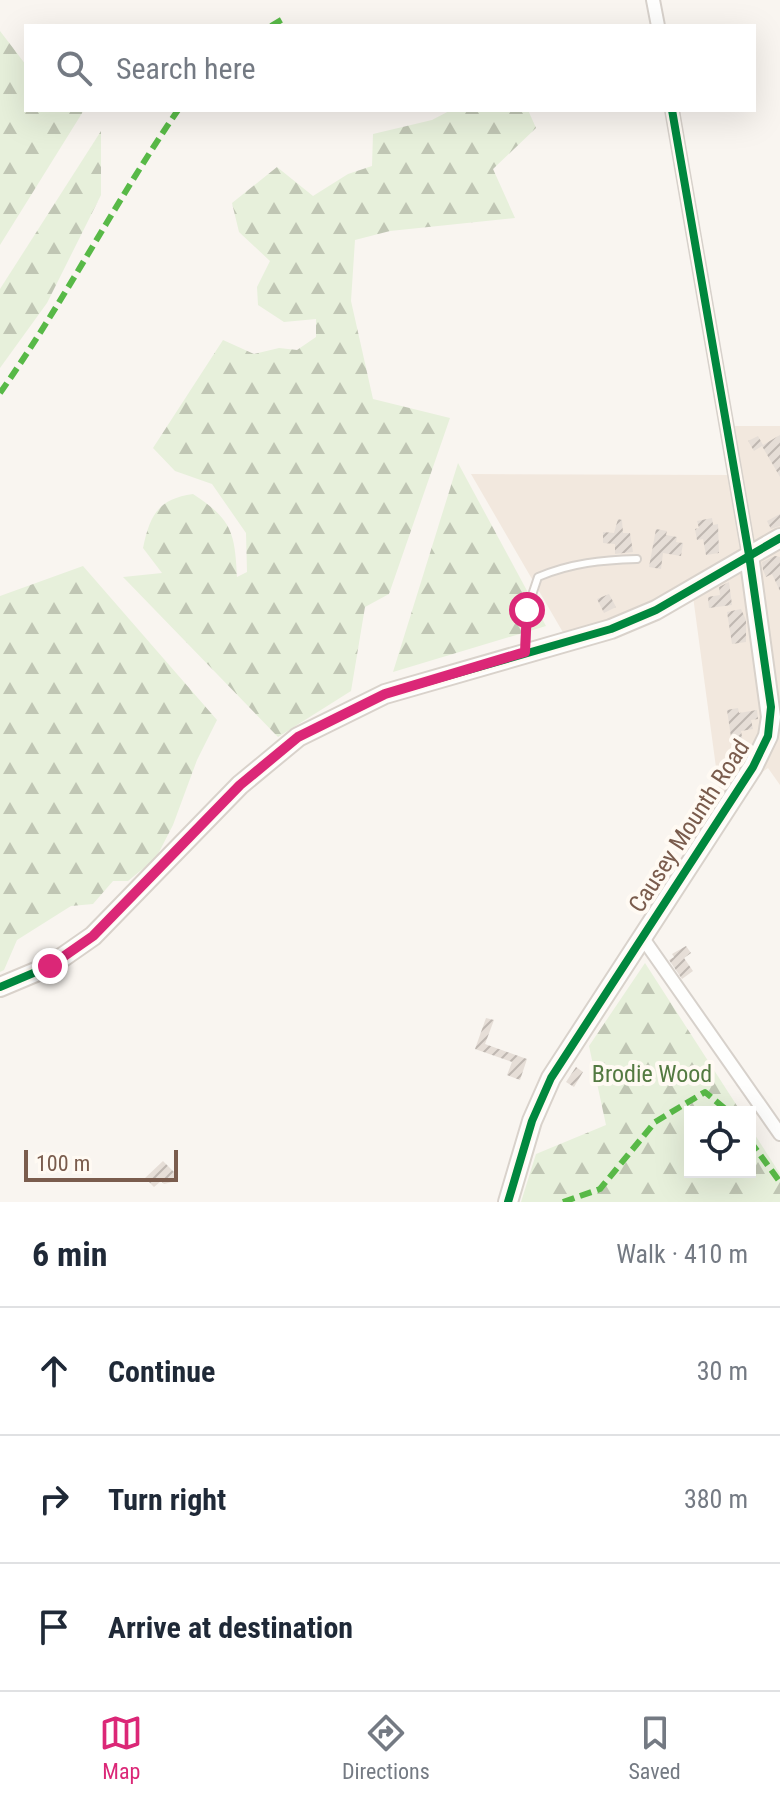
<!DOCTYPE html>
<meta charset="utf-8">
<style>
:root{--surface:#fff;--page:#f6f6f7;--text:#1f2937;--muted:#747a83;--line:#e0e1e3;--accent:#db2777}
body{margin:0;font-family:"Roboto Condensed",sans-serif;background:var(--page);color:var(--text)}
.controls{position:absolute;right:24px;bottom:24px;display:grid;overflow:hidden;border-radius:0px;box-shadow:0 8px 32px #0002}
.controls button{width:72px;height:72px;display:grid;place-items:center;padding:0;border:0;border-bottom:2px solid var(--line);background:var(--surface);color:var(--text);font:40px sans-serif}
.scale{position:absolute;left:24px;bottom:20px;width:154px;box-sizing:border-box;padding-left:8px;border:4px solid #7a5c4d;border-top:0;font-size:22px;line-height:28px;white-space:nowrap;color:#7a5c4d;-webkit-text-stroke:6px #fffaf3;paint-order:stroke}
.stop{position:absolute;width:24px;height:24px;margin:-18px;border:6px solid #db2777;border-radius:50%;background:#fff}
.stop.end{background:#db2777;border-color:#fff;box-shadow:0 2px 8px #0008}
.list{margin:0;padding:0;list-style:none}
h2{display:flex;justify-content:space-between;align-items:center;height:104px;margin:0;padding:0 32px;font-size:34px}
h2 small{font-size:26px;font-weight:400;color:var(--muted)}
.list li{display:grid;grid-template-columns:52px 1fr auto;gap:24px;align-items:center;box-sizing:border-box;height:128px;padding:0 32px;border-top:2px solid var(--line)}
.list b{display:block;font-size:30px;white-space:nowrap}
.list em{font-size:26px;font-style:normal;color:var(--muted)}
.icon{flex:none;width:44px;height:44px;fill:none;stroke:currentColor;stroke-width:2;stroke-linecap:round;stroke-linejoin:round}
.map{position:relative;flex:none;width:780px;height:1202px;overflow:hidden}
.search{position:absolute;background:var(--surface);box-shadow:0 8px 32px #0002;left:24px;right:24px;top:24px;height:88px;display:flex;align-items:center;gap:20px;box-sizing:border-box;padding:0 28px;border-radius:0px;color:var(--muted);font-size:30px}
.sheet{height:488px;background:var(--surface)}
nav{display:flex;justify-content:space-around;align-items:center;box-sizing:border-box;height:112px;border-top:2px solid var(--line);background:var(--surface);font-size:22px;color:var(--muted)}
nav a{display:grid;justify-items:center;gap:4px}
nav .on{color:var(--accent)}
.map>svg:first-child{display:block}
</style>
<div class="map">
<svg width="780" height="1202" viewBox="0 0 780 1202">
<defs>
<pattern id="forest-firs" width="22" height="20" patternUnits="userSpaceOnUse" patternTransform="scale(2)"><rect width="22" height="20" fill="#e7f0db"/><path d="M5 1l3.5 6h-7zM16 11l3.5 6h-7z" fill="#c0c6b4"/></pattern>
<pattern id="building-hatch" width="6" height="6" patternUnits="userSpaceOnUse" patternTransform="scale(2)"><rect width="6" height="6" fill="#e6ded7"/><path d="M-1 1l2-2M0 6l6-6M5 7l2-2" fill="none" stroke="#bfb7b1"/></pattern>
</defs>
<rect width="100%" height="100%" fill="#f9f5f0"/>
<path fill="#f2e8de" d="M725,426H780V785L768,768L739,788L722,812L692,589L568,641L471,474L732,475Z"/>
<g fill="url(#forest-firs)">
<path d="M0,31L26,65V110H84L0,245Z"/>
<path d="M451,110H528L536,128L493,169L515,218L390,231L355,240L351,301L373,399L450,418L389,594L365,607L351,691L278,737L123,577L162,573L143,548C150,515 158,499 193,494C231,519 235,531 237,577L247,572L246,533L212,484L175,471L153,448L223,340L254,354L279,348L297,350L316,337V319L284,322L258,305L257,287L270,261L239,232L232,203L277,167L313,196L348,174L372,166L373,134L432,120Z"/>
<path d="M101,131V195L47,303L0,368V289Z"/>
<path d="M458,463L546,626L393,672Z"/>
<path d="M83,566L217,720L197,760L173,825L156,858L128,881H113L93,904L71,906L17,940L4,970L0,972V596Z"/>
<path d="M645,963L741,1112H690V1172H750V1127L780,1174V1202H521L536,1154L606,1125L589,1046Z"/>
</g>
<g fill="url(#building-hatch)">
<path d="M780,435V477L762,446L754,451L748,441L758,436L763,445Z"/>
<path d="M780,514V526L771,529L767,521Z"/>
<path d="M712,518L713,525L718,524L719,553L706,555L703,539L697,540L695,529L699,528L697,521Z"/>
<path d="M618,519L622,520L623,533H630L633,552L615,554V544L603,543V532L614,533Z"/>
<path d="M656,529L667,531L666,535L677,537L676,542L683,543L681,556L663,553L661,569L649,567Z"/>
<path d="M775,556L780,557V591L772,574L766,577L763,570L762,562Z"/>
<path d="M729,582L732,605L709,608L708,597L720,595L719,587Z"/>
<path d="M609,594L616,607L604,613L597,599Z"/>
<path d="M741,609L746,620V642L732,644L727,612Z"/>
<path d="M738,708L739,713L757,710L758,719L751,720L753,729L741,731L743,742L732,744L727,710Z"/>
<path d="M686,946L691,953L684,958L693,971L682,979L669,960L674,957L672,954Z"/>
<path d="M486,1018L494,1020L485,1044L527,1059L520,1080L507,1075L512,1062L475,1049Z"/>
<path d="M576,1067L583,1072L574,1087L566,1082Z"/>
<path d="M163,1161L176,1174V1181L164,1184L161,1181L154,1187L145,1178Z"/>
</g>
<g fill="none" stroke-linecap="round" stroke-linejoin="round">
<defs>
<path id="lane" d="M525,652L527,610L538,577C571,563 602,560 637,559"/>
<g id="street">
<path d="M653,0L658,26"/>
<path d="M672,110L749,555"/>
<path d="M642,937L780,1134"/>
</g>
<g id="secondary">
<path d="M0,987L50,966L93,936L240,785L298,737L385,694L611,629L656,610L780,538"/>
<path d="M508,1202L532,1121L551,1078L753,767L768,736L771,717L749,555"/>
</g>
</defs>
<use href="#lane" stroke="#d7d1cb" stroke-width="10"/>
<use href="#street" stroke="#d7d1cb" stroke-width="16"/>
<use href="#secondary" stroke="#d9d2cb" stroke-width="22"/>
<use href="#lane" stroke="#fefefd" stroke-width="6"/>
<use href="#street" stroke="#fefefd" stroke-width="12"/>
<use href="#secondary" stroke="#fefefd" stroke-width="18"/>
<g stroke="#58b947" stroke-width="6" stroke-dasharray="12 6" stroke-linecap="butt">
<path d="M271,26L283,19"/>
<path d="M0,393C64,302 115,202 178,110"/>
<path d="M750,1141L780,1182"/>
<path d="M563,1202L600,1189L655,1122L705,1092L729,1112"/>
</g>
<defs>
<g id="cycleway">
<path d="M0,987L50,966L93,936L240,785L298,737L385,694L611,629L656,610L780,538"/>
<path d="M508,1202L532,1121L551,1078L753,767L768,736L771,707L749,555L672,110"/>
</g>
</defs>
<use href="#cycleway" stroke="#fffaf3" stroke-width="13"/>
<use href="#cycleway" stroke="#00873e" stroke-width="8"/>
</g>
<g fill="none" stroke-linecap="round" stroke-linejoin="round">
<path stroke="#db2777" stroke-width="10" d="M50,966L93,936L240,785L298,737L385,694L525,652L527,610"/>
</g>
<g text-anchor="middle" stroke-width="8" stroke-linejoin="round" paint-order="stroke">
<g font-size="24" fill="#7a5c4d" stroke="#fffaf3">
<text transform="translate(689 826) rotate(-57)" y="8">Causey Mounth Road</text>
</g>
<g font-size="24" fill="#537a41" stroke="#fffaf3">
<text x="652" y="1082">Brodie Wood</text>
</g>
</g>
</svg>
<div class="controls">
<button><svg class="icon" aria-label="locate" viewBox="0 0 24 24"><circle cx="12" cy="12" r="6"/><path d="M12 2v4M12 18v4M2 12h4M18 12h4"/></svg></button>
</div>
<div class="scale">100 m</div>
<div class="stop" style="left:527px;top:610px"></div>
<div class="stop end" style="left:50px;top:966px"></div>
<div class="search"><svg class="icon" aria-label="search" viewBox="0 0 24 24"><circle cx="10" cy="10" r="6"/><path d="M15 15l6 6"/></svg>Search here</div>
</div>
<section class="sheet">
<h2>6 min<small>Walk · 410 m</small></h2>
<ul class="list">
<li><svg class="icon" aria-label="ahead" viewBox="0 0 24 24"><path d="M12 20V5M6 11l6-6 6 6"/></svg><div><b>Continue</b></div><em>30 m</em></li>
<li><svg class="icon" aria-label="right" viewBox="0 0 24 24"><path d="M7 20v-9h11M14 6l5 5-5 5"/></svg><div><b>Turn right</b></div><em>380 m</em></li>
<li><svg class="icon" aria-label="arrive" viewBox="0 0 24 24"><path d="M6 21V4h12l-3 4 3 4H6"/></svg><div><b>Arrive at destination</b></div></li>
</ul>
</section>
<nav>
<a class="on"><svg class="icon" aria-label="map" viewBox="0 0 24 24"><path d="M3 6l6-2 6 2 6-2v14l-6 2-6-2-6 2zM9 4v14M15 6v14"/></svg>Map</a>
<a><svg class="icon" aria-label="directions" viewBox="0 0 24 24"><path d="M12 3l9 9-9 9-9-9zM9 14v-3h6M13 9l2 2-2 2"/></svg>Directions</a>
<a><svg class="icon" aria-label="saved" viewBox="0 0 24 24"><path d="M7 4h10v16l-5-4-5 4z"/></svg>Saved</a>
</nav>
